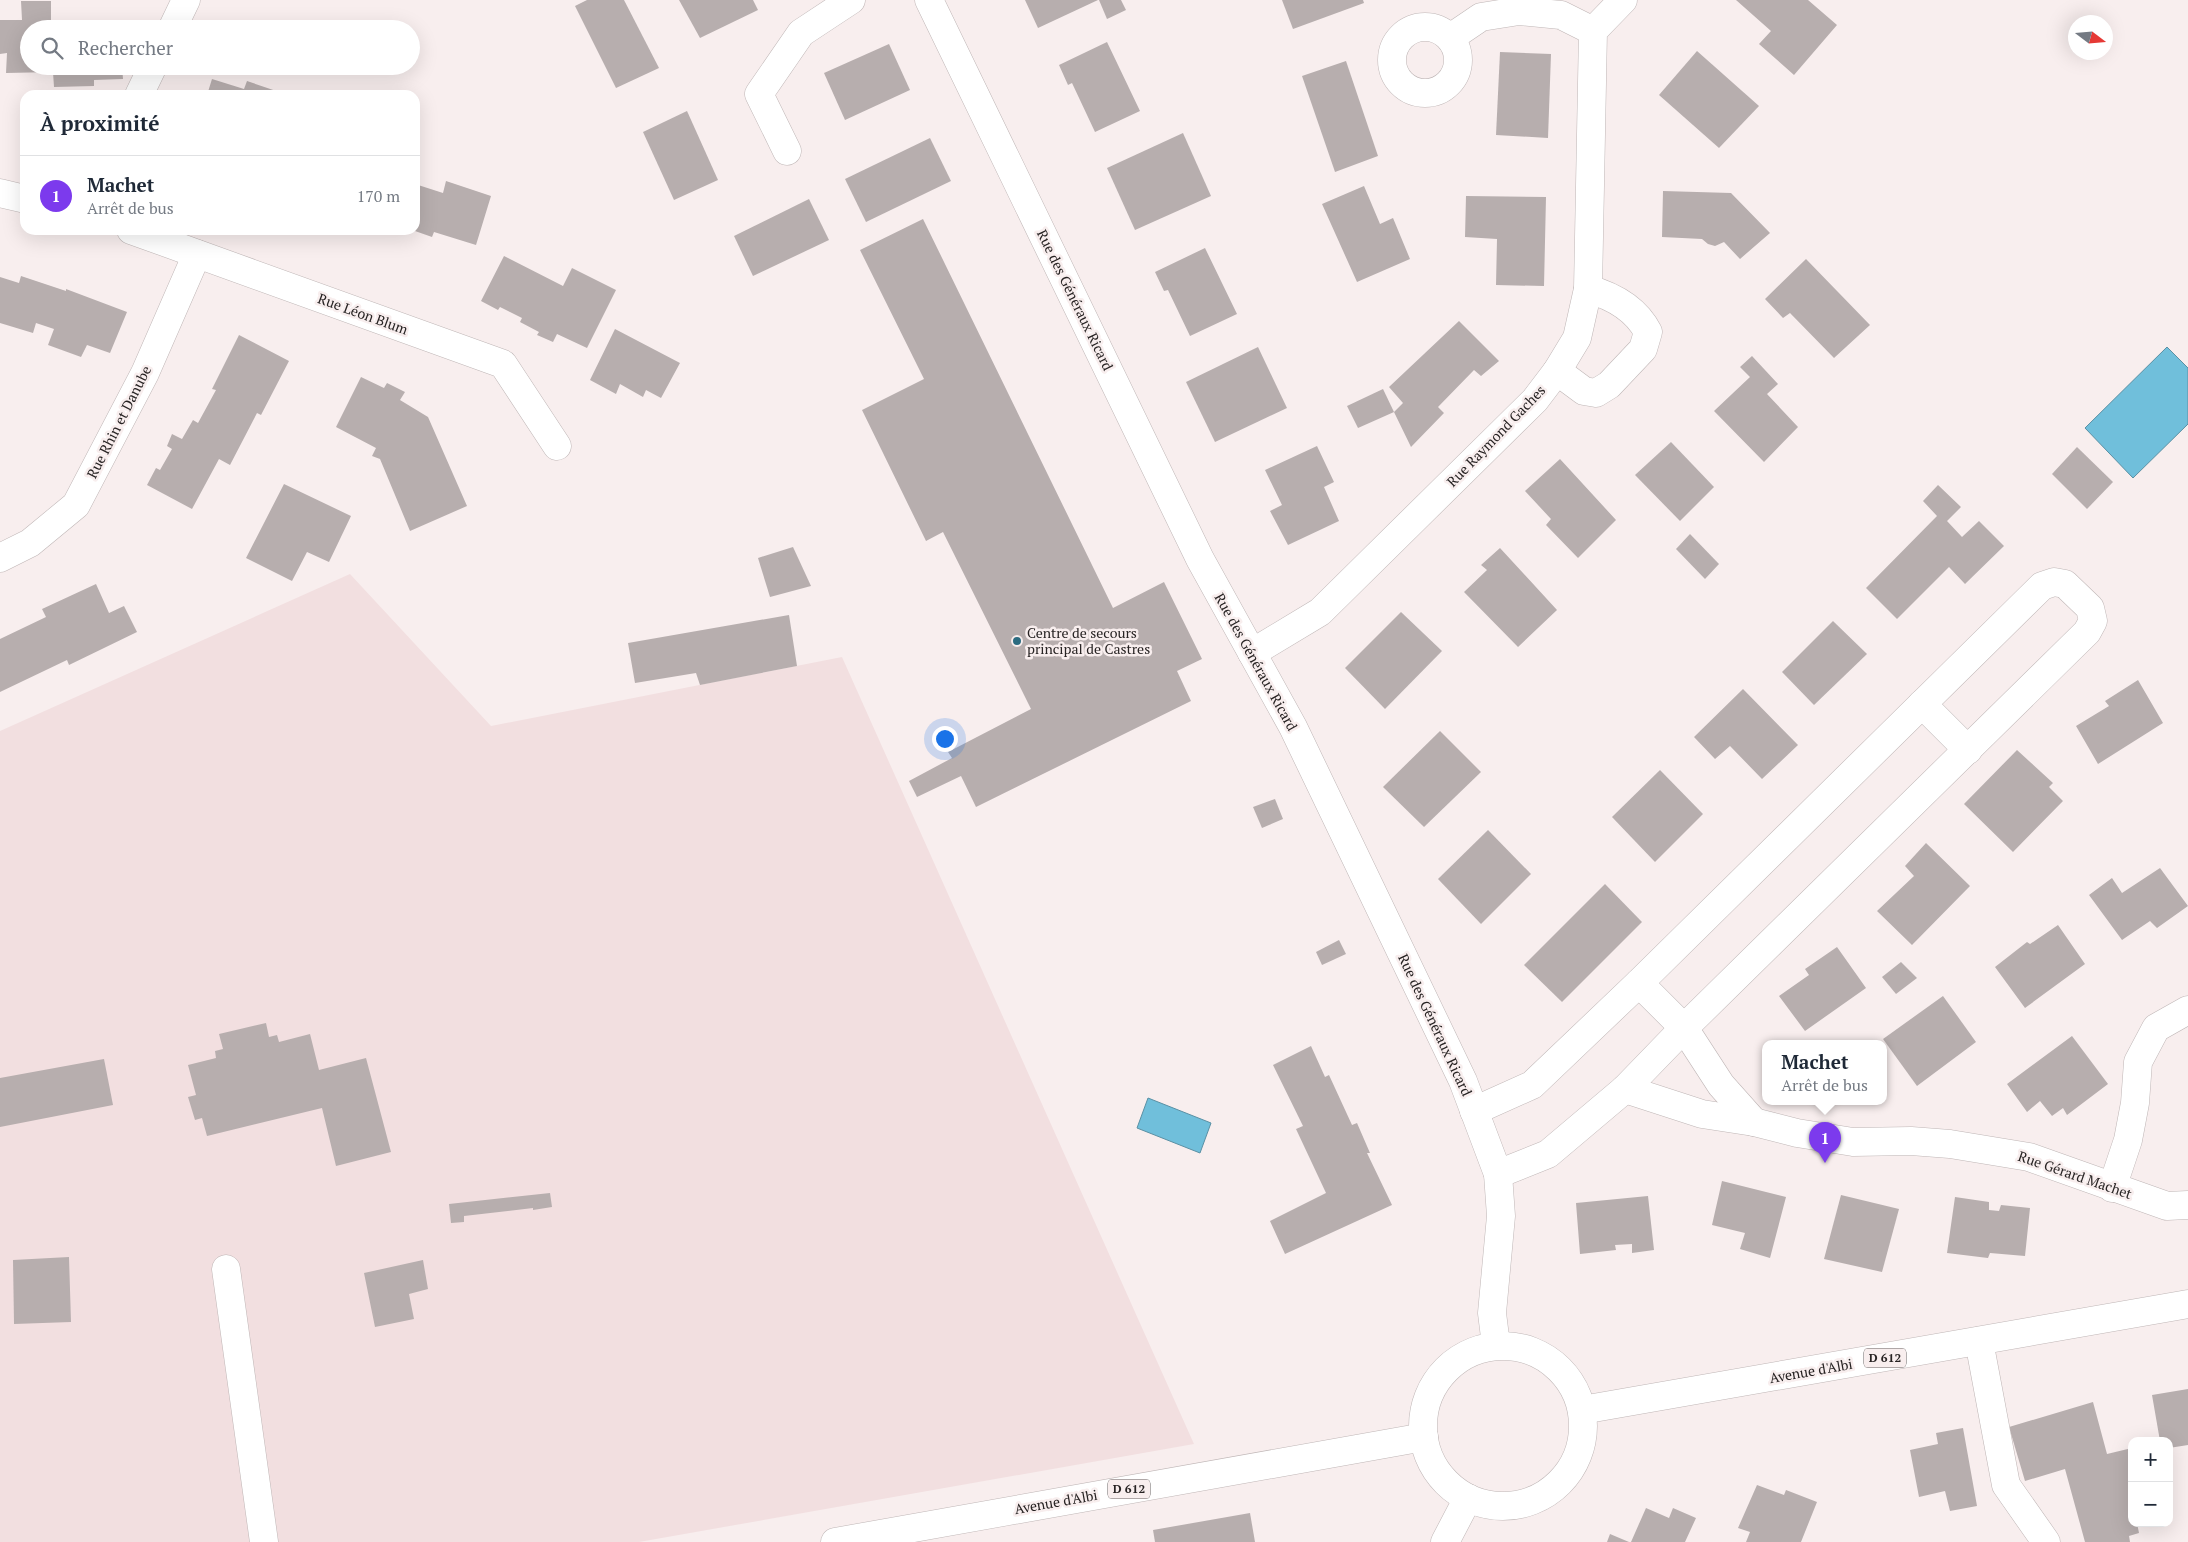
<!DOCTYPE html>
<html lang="fr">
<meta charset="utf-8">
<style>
:root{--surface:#fff;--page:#f6f6f7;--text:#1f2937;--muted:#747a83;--line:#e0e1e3;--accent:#7c3aed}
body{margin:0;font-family:"PT Serif",serif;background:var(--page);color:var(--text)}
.controls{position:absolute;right:15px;bottom:15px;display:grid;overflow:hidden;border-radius:10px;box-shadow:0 5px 20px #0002}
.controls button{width:45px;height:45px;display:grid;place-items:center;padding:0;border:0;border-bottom:1px solid var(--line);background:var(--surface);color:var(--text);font:25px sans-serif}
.compass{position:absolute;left:2068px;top:15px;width:45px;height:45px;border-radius:50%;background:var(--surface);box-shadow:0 5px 20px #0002;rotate:106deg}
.you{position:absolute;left:944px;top:738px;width:18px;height:18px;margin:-12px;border:4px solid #fff;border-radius:50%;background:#1a73e8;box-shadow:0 0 0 8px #1a73e833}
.badge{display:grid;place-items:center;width:32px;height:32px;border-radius:50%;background:var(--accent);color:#fff;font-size:16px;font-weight:700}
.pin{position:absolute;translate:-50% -41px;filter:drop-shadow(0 1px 2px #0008)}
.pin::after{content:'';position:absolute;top:26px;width:18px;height:15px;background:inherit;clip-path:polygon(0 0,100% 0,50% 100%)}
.popup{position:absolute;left:1762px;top:1040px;width:125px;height:65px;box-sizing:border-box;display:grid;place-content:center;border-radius:10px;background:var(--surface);filter:drop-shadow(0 1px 4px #0005);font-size:16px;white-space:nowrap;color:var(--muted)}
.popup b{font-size:19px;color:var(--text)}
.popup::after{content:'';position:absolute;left:50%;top:100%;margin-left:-10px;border:10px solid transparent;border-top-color:var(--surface)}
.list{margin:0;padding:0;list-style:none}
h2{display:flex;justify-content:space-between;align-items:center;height:65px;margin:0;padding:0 20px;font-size:21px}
h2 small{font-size:16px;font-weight:400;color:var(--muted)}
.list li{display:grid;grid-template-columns:32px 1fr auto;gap:15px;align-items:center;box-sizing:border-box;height:80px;padding:0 20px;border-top:1px solid var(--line)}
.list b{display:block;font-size:19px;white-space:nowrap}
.list p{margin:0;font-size:16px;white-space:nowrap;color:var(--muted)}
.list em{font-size:16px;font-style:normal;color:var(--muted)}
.icon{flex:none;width:28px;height:28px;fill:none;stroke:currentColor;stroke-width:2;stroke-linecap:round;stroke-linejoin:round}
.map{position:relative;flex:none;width:2188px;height:1542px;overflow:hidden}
.search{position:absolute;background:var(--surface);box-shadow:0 5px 20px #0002;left:20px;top:20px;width:400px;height:55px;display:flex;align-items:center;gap:12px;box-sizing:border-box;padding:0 18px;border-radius:28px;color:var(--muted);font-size:19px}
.panel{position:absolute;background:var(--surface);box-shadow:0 5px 20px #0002;left:20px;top:90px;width:400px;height:145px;border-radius:15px}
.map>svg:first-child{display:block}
</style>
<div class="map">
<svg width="2188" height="1542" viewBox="0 0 2188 1542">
<rect width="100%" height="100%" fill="#f8eeee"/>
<path fill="#f2dfe0" d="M350,574L491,726L842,657L1194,1444L639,1542H0V731Z"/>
<g fill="#70bfdb" stroke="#5a90a4">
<path d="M2167,347L2188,368V424L2133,478L2085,428Z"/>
<path d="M1148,1098L1211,1123L1200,1153L1137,1128Z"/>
</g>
<g fill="#b7aeae">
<path d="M587,0H624L659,68L616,88L575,6Z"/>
<path d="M679,0H753L758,10L700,38Z"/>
<path d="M1025,0H1098L1038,28Z"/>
<path d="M1099,0H1121L1126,10L1107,19Z"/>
<path d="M1282,0H1363L1364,3L1293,29Z"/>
<path d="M1736,0H1808L1837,25L1794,75L1759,44L1771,31Z"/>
<path d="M21,1H51V29H29V66H122L123,79L94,80V86L54,87L53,72L6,73L7,53L0,54V20H22Z"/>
<path d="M1107,42L1140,111L1095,132L1072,83L1068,85L1059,65Z"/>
<path d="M889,44L910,90L845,120L824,73Z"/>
<path d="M1697,51L1759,106L1719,148L1659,95Z"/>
<path d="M1500,52L1551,54L1548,138L1496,135Z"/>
<path d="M1346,61L1378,156L1335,172L1302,76Z"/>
<path d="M212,79L244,89L247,81L288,95H207Z"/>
<path d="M687,111L718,180L674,200L643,132Z"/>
<path d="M1183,133L1211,196L1135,230L1107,168Z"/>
<path d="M930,138L951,181L866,222L845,179Z"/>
<path d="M446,181L491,196L476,245L434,232L432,237L415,231V184L443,193Z"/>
<path d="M1364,186L1380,224L1393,218L1410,259L1357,282L1322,204Z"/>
<path d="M1663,191L1731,193L1770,233L1740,259L1724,242L1715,246L1708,244L1702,239L1662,237Z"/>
<path d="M1466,196L1546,197L1544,286L1496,285L1497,239L1465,237Z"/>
<path d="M809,199L829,240L753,276L734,236Z"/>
<path d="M923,219L1113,608L1164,582L1202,659L1177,671L1191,701L976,807L961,776L917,797L909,781L952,758L948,752L1031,709L943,532L926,541L862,410L924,379L860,250Z"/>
<path d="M1205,248L1237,314L1190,336L1168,290L1164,291L1155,272Z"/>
<path d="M504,256L563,286L572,268L616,290L587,348L557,334L553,342L537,335L539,332L520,322L522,318L500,307L498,310L481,301Z"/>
<path d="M1806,259L1870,325L1834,358L1790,313L1783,318L1765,299Z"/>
<path d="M21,276L66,291V289L127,312L110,353L87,345L81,357L48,345L54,329L36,323L33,333L0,323V277L19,283Z"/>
<path d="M1459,321L1499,361L1481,376L1474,370L1438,407L1444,413L1411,447L1394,412L1403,403L1389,387Z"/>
<path d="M615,329L680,363L661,398L646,390L643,397L620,384L616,394L590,380Z"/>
<path d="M239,335L289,361L261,415L257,413L230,465L219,459L192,509L147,485L156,468L160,470L172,449L167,446L172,434L182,439L193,420L198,423L216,390L212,389Z"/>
<path d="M1258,347L1287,408L1215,442L1186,382Z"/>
<path d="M1752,356L1778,384L1767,394L1798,427L1764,462L1714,411L1750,377L1740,367Z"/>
<path d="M361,377L384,388L387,383L405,392L400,400L428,417L467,506L410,531L380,459L372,456L376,448L336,427Z"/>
<path d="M1383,389L1394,412L1358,428L1347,406Z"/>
<path d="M1671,442L1714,487L1680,521L1635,475Z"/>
<path d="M1317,446L1334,482L1324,487L1339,521L1288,545L1270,511L1282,505L1265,470Z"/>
<path d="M2077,447L2113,482L2087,509L2052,474Z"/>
<path d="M1560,459L1616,520L1578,558L1546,525L1551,519L1525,491Z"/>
<path d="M284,484L351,516L329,562L307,552L292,581L246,558Z"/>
<path d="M1938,485L1961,507L1947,521L1962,537L1979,521L2004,546L1965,584L1949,567L1897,619L1866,588L1937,516L1923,501Z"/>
<path d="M1690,534L1719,564L1705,579L1676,549Z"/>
<path d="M793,547L811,586L770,597L758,558Z"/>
<path d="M1500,548L1557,610L1518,647L1464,592L1487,570L1481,565Z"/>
<path d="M96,584L109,613L124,606L137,632L69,665L67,660L0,692V639L46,617L42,609Z"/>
<path d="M1401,612L1442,651L1385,709L1345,668Z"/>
<path d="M789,615L797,666L700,685L696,673L635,683L628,643Z"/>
<path d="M1833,621L1867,654L1814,705L1782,672Z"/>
<path d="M2138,680L2163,723L2098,764L2076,726L2109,706L2105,701Z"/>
<path d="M1743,689L1798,745L1762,779L1730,746L1715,759L1694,737Z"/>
<path d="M1440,731L1481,772L1424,827L1383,787Z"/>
<path d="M2017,750L2053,783L2049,787L2063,801L2013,852L1964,804Z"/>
<path d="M1660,770L1703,814L1655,862L1612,817Z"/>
<path d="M1275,799L1283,819L1262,828L1253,807Z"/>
<path d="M1488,830L1531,874L1481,924L1438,879Z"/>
<path d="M1926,843L1970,886L1912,945L1877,911L1914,876L1905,866Z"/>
<path d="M2160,868L2188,906L2157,928L2150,921L2122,940L2089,895L2112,878L2122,893Z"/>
<path d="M1605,884L1642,922L1562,1002L1524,965Z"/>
<path d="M2058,925L2085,964L2025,1008L1995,967L2027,942L2030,944Z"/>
<path d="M1339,940L1346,954L1322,965L1316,952Z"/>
<path d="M1837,947L1866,988L1805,1031L1779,996L1809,975L1805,969Z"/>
<path d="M1901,962L1917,978L1896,994L1882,977Z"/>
<path d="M1943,996L1976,1042L1917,1086L1883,1039Z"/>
<path d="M266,1023L269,1037L277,1035L279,1042L310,1034L319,1070L366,1058L391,1152L336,1166L322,1108L207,1136L202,1118L195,1120L188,1097L196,1095L188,1065L216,1058L215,1051L223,1049L219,1034Z"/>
<path d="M2072,1036L2108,1084L2067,1115L2063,1108L2052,1116L2040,1101L2027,1112L2007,1084Z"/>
<path d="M1311,1046L1325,1077L1329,1075L1352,1125L1357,1123L1370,1153H1367L1392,1205L1285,1254L1270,1221L1326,1193L1296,1129L1303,1126L1273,1065Z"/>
<path d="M104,1059L113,1105L0,1127V1078Z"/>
<path d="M1722,1181L1786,1197L1770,1258L1740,1249L1745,1233L1712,1225Z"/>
<path d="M550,1193L552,1207L533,1210V1208L464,1216V1222L451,1223L449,1204Z"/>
<path d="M1841,1195L1899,1209L1882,1272L1824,1259Z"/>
<path d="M1648,1196L1654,1250L1632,1253V1244L1615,1245L1616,1250L1580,1254L1576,1203Z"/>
<path d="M1955,1197L1989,1202V1210L1999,1211L2001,1205L2030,1208L2025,1256L1990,1253L1988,1258L1947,1253Z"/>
<path d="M69,1257L71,1322L14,1324L13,1260Z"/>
<path d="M423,1260L428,1289L409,1294L414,1319L375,1327L364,1273Z"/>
<path d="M2188,1389V1445L2169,1448V1441H2160L2152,1395Z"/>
<path d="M2093,1402L2107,1454L2132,1448V1523H2137L2139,1533L2129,1536L2130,1542H2085L2065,1469L2025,1481L2009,1427Z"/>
<path d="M1963,1428L1977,1506L1950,1511L1945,1491L1919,1497L1910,1450L1938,1444L1936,1433Z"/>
<path d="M1757,1485L1784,1495L1786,1490L1817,1502L1801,1542H1746L1750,1532L1738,1528Z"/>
<path d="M1646,1508L1669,1518L1673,1508L1696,1518L1685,1542H1631Z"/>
<path d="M1250,1513L1255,1542H1155L1153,1530Z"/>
<path d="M1610,1534L1629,1542H1607Z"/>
</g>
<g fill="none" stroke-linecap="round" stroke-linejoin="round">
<defs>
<g id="minor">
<path d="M929,0L1200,559L1293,727L1463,1081L1498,1174L1501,1216L1492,1313L1496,1345"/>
<circle cx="1425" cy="60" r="33"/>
<path d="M172,29L186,0"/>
<path d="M1450,38L1481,17L1519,11L1561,15L1593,31"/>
<path d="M139,95L153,66"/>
<path d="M787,151L759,94L801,33L851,0"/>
<path d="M0,193L25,199"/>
<path d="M131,230L503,364L557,446"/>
<path d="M1557,371L1584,391L1596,393L1609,385L1643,349L1648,332C1636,309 1613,296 1588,289"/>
<path d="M0,558L30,543L76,505L145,373L197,254"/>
<path d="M1252,653L1320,612L1535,400L1557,371L1577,338L1588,289L1593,31L1623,0"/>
<path d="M1922,704L1968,750"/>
<path d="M1639,983L1684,1028L1721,1085L1754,1122"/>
<path d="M1625,1089L1702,1114L1754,1122L1797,1133L1853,1142L1911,1141L1950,1144L2029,1157L2167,1206L2188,1205"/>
<path d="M1474,1111L1532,1085L1639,983L2042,586L2054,582L2065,584L2090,608L2093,621L2087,632L1684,1028L1625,1089L1548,1154L1498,1174"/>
<path d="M2112,1188L2128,1140L2135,1103L2138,1062L2156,1028L2188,1010"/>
<path d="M226,1269L264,1542"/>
<path d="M1979,1341L2006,1485L2046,1542"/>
<path d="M1445,1542L1468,1498"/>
</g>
<g id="major">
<circle cx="1503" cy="1426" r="80"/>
<path d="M1582,1410L2188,1304"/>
<path d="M835,1542L1424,1437"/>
</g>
</defs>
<use href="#minor" stroke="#bfb6b6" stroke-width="29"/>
<use href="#major" stroke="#bfb6b6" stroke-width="29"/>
<use href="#minor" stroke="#fff" stroke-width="28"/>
<use href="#major" stroke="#fff" stroke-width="28"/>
</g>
<circle fill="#2b6b80" stroke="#f8eeee" stroke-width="2" cx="1017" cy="641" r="5"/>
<g text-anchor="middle" stroke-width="5" stroke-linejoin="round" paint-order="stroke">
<g fill="#f8eeee" stroke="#666060" stroke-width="1">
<rect x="1864" y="1348.5" width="42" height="19" rx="4"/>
<rect x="1108" y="1479.5" width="42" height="19" rx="4"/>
</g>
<g font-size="12" font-weight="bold" fill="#272323">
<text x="1885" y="1362">D 612</text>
<text x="1129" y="1493">D 612</text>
</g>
<g font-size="14" fill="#272323" stroke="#f8eeee">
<text transform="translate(1075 300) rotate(64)" y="5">Rue des Généraux Ricard</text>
<text transform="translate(363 314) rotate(20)" y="5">Rue Léon Blum</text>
<text transform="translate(119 422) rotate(-63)" y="5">Rue Rhin et Danube</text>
<text transform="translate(1496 436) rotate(-46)" y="5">Rue Raymond Gaches</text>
<text transform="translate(1256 662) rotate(61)" y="5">Rue des Généraux Ricard</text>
<text transform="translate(1435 1025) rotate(65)" y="5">Rue des Généraux Ricard</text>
<text transform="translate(2075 1175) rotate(19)" y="5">Rue Gérard Machet</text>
<text transform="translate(1811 1371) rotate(-10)" y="5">Avenue d'Albi</text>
<text transform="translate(1056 1502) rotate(-10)" y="5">Avenue d'Albi</text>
</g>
<g font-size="14" fill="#272323" stroke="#f8eeee" text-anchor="start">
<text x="1027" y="638">Centre de secours<tspan x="1027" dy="16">principal de Castres</tspan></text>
</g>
</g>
</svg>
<div class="controls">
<button>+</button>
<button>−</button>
</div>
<svg class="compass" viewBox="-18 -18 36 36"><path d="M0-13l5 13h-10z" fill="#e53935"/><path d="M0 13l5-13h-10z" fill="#747a83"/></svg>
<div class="you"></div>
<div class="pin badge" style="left:1825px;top:1163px">1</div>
<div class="popup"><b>Machet</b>Arrêt de bus</div>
<div class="search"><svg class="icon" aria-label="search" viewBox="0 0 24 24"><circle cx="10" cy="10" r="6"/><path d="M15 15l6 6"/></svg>Rechercher</div>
<section class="panel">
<h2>À proximité<small></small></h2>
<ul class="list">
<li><span class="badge">1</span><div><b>Machet</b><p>Arrêt de bus</p></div><em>170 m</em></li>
</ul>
</section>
</div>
